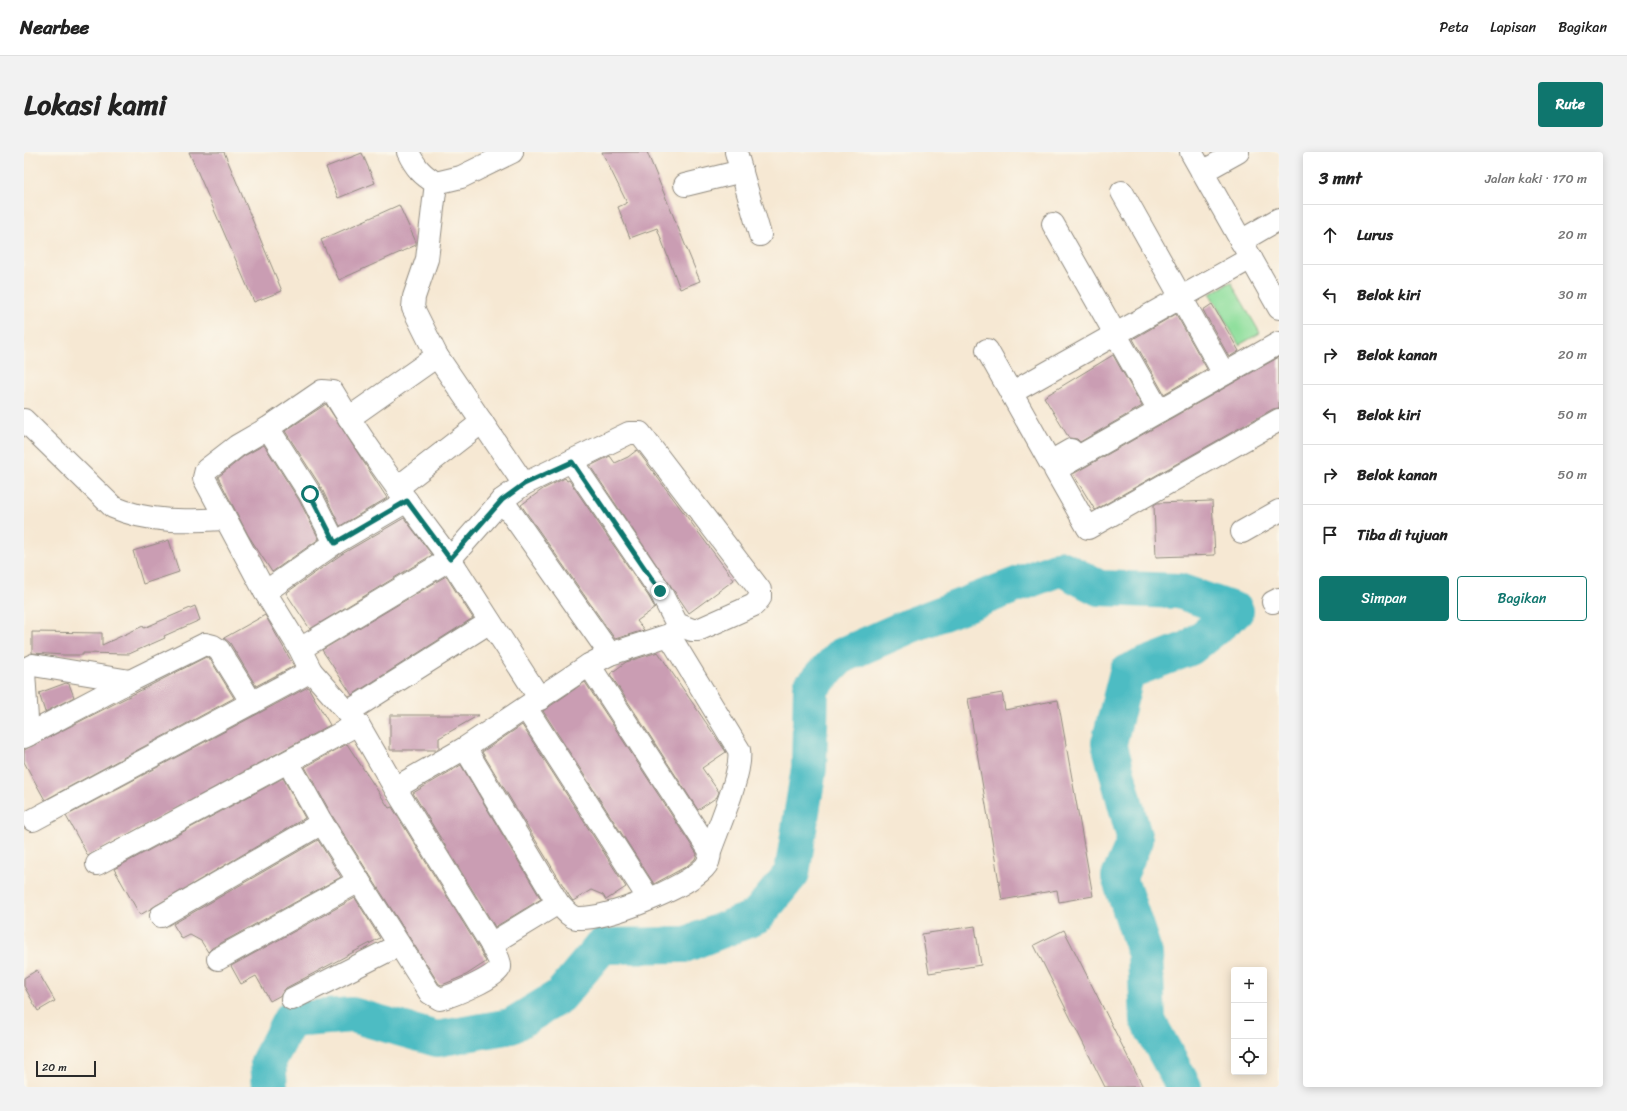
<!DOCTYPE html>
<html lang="id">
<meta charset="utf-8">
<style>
:root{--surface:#fff;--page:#f2f2f2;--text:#222;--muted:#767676;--line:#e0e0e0;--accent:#0f766e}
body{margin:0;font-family:Sriracha,sans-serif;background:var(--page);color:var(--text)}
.controls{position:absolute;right:12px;bottom:12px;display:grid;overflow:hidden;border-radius:4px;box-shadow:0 2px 10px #0003}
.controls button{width:36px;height:36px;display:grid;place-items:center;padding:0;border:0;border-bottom:1px solid var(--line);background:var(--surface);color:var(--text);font:20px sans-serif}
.scale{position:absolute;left:12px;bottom:10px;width:60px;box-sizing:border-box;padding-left:4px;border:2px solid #2b2b2b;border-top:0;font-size:11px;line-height:14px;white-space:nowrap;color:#2b2b2b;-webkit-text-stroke:3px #fbf7ec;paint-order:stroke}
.stop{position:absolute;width:12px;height:12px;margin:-9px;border:3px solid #0f766e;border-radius:50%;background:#fff}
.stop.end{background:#0f766e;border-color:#fff;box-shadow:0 1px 4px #0008}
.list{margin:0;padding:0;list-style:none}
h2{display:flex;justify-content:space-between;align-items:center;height:52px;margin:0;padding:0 16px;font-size:17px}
h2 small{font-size:13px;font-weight:400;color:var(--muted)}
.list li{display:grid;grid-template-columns:26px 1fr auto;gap:12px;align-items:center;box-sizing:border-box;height:60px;padding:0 16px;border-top:1px solid var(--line)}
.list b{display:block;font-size:15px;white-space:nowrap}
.list em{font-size:13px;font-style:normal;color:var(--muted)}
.actions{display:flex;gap:8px;padding:12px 16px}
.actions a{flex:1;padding:9px 0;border:1px solid var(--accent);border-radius:4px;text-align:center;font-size:14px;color:var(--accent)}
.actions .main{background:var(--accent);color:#fff}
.icon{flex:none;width:22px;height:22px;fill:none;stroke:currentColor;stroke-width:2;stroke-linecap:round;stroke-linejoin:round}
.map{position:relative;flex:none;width:1255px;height:935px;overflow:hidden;border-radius:4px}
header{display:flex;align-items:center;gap:24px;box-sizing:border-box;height:56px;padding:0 20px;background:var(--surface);border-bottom:1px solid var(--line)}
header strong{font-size:19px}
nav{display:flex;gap:22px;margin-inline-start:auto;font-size:14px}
.intro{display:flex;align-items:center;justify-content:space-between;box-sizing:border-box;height:96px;padding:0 24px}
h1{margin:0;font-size:28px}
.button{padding:10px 18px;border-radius:4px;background:var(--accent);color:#fff;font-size:14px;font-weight:700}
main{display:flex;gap:24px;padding:0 24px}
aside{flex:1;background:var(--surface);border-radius:4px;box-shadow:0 2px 10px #0003}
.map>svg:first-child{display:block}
</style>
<header>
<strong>Nearbee</strong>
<nav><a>Peta</a><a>Lapisan</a><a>Bagikan</a></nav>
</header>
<div class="intro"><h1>Lokasi kami</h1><a class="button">Rute</a></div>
<main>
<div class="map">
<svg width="1255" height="935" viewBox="0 0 1255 935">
<rect width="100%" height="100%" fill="#fbf7ec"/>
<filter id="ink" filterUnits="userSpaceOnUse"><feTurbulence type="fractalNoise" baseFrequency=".025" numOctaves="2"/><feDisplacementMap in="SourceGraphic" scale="8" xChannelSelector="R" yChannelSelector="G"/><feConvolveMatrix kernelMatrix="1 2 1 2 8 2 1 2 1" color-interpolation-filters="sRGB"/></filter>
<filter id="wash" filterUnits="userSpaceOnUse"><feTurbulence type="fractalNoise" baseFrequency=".012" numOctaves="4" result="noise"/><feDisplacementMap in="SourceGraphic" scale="16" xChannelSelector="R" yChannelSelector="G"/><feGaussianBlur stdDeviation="0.9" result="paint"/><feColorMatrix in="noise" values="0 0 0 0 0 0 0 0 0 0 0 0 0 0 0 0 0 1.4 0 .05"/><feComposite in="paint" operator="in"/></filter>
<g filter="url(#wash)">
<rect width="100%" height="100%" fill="#f6e8d3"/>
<path fill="#90df9d" stroke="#5e8564" d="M1207,130L1236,181L1215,193L1186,142Z"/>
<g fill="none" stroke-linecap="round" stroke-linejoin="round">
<path stroke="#4dbcc3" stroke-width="36" d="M246,935L244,910L266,868L328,863L413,887L487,874L536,844L578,794L660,793L732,765L768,721L785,616L787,535L817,504L885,474L1037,416L1075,436L1155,439L1212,459L1166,496L1103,520L1085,591L1111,688L1095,725L1121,802L1124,869L1160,935"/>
</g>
<g id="blocks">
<g fill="#ca9db3">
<path d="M165,0H200L258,139L230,150Z"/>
<path d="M578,0H623L676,129L656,137L633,76L606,86L594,55L603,51Z"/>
<path d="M338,1L351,31L314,46L302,15Z"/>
<path d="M375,53L392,90V93L315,128L297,88Z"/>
<path d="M1188,152L1215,199L1205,205L1179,158Z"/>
<path d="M1152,162L1183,217L1140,242L1109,187Z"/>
<path d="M1089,203L1118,254L1056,290L1053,287L1045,286L1020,245Z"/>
<path d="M1255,205V256L1249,257L1071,358L1049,322Z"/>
<path d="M302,252L363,346L316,374L297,335L261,279Z"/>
<path d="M240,293L275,348L295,387L248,420L224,383L194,325L220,304Z"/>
<path d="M613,298L710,428L665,461L566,314L586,304L591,311L604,305Z"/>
<path d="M541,326L543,329L545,328L625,445L631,456L613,469L620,478L591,487L497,353L519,337Z"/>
<path d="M1188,349L1191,403L1132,405L1130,353L1133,351Z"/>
<path d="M380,366L408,403L286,477L262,441L318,402Z"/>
<path d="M145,388L155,420L119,432L109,399Z"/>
<path d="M422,424L449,466L328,543L298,498Z"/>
<path d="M171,454L176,468L140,484L141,486L105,502L59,501V503H40L8,501V480L78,481V493L119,474L120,476Z"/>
<path d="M241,463L270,514L232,534L206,491L200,486Z"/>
<path d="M634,500L702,600L678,616L695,640L693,645L674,658L586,522L602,510Z"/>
<path d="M182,505L186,507L210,546L21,648L0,610V598Z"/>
<path d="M561,530L673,702L671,707L663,714L630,732L519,559Z"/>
<path d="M42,531L45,532L50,545L21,560L15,541Z"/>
<path d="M284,535L306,573L64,704L42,664Z"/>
<path d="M978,541L981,558L1034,548L1069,744L1035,750L1033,738L978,748L944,547Z"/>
<path d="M366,563H455L415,586V596L412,598H366Z"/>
<path d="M498,573L602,735L582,748L579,743L567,738L549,749L546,745L458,600Z"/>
<path d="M323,592L365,656L368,655L456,798L462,810L442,823L418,833L415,832L309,665L281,615Z"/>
<path d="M437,613L517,747L471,775L389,641Z"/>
<path d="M259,626L281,666L116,763L90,717Z"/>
<path d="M294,688L317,725L188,796L184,800L177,789L166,783L158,787L149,772Z"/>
<path d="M331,746L356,786L262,836L257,843L246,849L232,824L217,832L207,814Z"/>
<path d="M951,774L957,813L905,821L898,782Z"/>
<path d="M1040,778L1119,935H1081L1010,793Z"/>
<path d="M13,818L31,849L14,859L0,834V826Z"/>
</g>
</g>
</g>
<g filter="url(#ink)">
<use href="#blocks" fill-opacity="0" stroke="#908a7f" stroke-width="1"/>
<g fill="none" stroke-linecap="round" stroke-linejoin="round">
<defs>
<g id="street">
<path d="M384,0C391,15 398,23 412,31L437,25L488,0"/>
<path d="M712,0L736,83"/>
<path d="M1167,0L1255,156"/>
<path d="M1178,20L1214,0"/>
<path d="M412,31L403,107L390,145L389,156L413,204L500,332L605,281H616L736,438V446L730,453L674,478H668L653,472L636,439L548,310"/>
<path d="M661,33L718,19"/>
<path d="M1098,40L1200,222"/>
<path d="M1029,72L1135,259"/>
<path d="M1217,89L1255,67"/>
<path d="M1255,191L1031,318L1064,376L1255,268"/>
<path d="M963,198L1026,310L1047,298"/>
<path d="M987,241L1227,106"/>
<path d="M325,266L413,204"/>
<path d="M0,268L89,355C125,371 163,369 201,367"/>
<path d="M244,276L286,342L311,391"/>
<path d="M500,332L478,348L426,407L516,547"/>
<path d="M373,336L458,270"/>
<path d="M478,348L586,502"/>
<path d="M1218,380L1255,359"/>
<path d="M241,440L311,391L383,349"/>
<path d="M1249,450L1255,447"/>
<path d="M502,556L625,747"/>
<path d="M324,560L466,470"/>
<path d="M4,583L0,520L3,516L9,513L106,529"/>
<path d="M0,585L106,529L181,492L189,494L195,498L228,551"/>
<path d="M441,596L534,751C539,756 545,765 553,766C583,768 659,737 680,716C685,711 686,705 686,699L565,513"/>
<path d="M264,610L298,671L406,841L416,847C427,844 473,826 476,815C477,808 469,798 467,792L371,636L334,572L287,519L276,497L241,440L180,326L182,318L213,294L244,276L298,239L309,240C344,299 386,353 426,407L276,497"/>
<path d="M371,636L441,596L565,513L586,502L645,483L715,598C719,620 694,676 686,699"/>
<path d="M9,668L287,519"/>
<path d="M73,712L334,572"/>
<path d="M137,764L298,671"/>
<path d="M467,792L534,751"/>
<path d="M194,807L335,729"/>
<path d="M268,847L375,793"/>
</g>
</defs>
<use href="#street" stroke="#908a7f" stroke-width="24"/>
<use href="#street" stroke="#fff" stroke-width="22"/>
</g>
</g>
<g fill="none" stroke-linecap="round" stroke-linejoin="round" filter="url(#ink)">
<path stroke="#0f766e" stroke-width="5" d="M286,342L311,391L383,349L426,407L478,348L500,332L548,310L636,439"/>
</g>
</svg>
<div class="controls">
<button>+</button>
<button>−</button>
<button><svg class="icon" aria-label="locate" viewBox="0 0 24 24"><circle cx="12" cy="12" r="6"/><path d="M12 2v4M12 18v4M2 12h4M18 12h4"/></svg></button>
</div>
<div class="scale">20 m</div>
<div class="stop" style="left:286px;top:342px"></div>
<div class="stop end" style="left:636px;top:439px"></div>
</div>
<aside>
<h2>3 mnt<small>Jalan kaki · 170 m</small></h2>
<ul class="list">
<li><svg class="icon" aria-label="ahead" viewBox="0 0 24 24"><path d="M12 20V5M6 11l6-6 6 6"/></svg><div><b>Lurus</b></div><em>20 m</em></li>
<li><svg class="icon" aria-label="left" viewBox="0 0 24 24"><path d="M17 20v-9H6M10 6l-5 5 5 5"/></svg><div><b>Belok kiri</b></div><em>30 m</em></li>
<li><svg class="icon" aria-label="right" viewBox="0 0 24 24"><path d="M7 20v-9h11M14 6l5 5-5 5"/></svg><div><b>Belok kanan</b></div><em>20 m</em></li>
<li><svg class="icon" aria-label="left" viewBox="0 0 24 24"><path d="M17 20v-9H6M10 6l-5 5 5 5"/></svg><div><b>Belok kiri</b></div><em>50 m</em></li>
<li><svg class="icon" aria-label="right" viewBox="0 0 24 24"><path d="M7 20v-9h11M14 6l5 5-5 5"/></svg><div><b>Belok kanan</b></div><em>50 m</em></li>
<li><svg class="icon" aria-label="arrive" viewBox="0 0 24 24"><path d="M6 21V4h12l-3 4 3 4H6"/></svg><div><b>Tiba di tujuan</b></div></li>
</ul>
<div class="actions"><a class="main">Simpan</a><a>Bagikan</a></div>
</aside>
</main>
